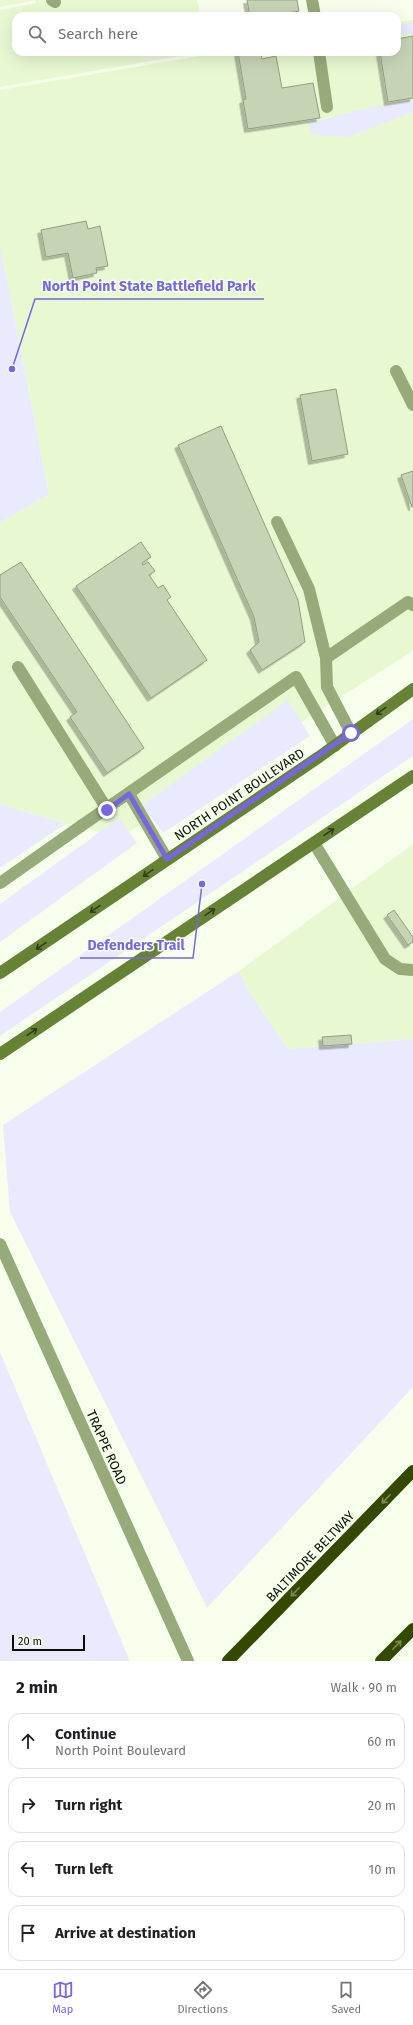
<!DOCTYPE html>
<meta charset="utf-8">
<style>
:root{--surface:#fff;--page:#f2f2f2;--text:#202124;--muted:#757577;--line:#e0e0e0;--accent:#7866e1}
body{margin:0;font-family:"Fira Sans",sans-serif;background:var(--page);color:var(--text)}
.scale{position:absolute;left:12px;bottom:10px;width:73px;box-sizing:border-box;padding-left:4px;border:2px solid #090e04;border-top:0;font-size:11px;line-height:14px;white-space:nowrap;color:#090e04;-webkit-text-stroke:3px #f7ffec;paint-order:stroke}
.stop{position:absolute;width:12px;height:12px;margin:-9px;border:3px solid #7866e1;border-radius:50%;background:#fff}
.stop.end{background:#7866e1;border-color:#fff;box-shadow:0 1px 4px #0008}
.list{margin:0;padding:0;list-style:none}
h2{display:flex;justify-content:space-between;align-items:center;height:52px;margin:0;padding:0 16px;font-size:17px}
h2 small{font-size:13px;font-weight:400;color:var(--muted)}
.list li{display:grid;grid-template-columns:26px 1fr auto;gap:12px;align-items:center;box-sizing:border-box;height:56px;margin:0 8px 8px;padding:0 8px;border:1px solid var(--line);border-radius:12px}
.list b{display:block;font-size:15px;white-space:nowrap}
.list p{margin:0;font-size:13px;white-space:nowrap;color:var(--muted)}
.list em{font-size:13px;font-style:normal;color:var(--muted)}
.icon{flex:none;width:22px;height:22px;fill:none;stroke:currentColor;stroke-width:2;stroke-linecap:round;stroke-linejoin:round}
.map{position:relative;flex:none;width:413px;height:1661px;overflow:hidden}
.search{position:absolute;background:var(--surface);box-shadow:0 4px 16px #0002;left:12px;right:12px;top:12px;height:44px;display:flex;align-items:center;gap:10px;box-sizing:border-box;padding:0 14px;border-radius:12px;color:var(--muted);font-size:15px}
.sheet{height:308px;background:var(--surface)}
nav{display:flex;justify-content:space-around;align-items:center;box-sizing:border-box;height:56px;border-top:1px solid var(--line);background:var(--surface);font-size:11px;color:var(--muted)}
nav a{display:grid;justify-items:center;gap:2px}
nav .on{color:var(--accent)}
.map>svg:first-child{display:block}
</style>
<div class="map">
<svg width="413" height="1661" viewBox="0 0 413 1661">
<defs>
<filter id="shadow"><feDropShadow dx="-3.5" dy="3.5" stdDeviation="0" flood-color="#0004"/></filter>
</defs>
<rect width="100%" height="100%" fill="#f7ffec"/>
<g fill="#e8f9d2">
<path d="M0,0H31V1L0,7Z"/>
<path d="M35,0H197L200,16H16V52H203L0,87V10L36,3Z"/>
<path d="M413,20V651L118,839L78,825L65,824L0,804V523L49,494L0,245V90L224,52H397V22Z"/>
<path d="M413,844V1039L288,1049L251,995L239,971Z"/>
</g>
<g fill="#eaeaff">
<path d="M413,22V34L397,35V25Z"/>
<path d="M413,100V112L349,137L312,135L308,124L362,109Z"/>
<path d="M0,245L49,494L0,523Z"/>
<path d="M288,700L310,736L163,833L142,805Z"/>
<path d="M413,719V756L0,1036V1012Z"/>
<path d="M0,804L65,824L0,868Z"/>
<path d="M119,818L137,843L0,942V904Z"/>
<path d="M239,971L251,995L288,1049L413,1039V1387L207,1608L10,1212L3,1125Z"/>
<path d="M0,1352L130,1661H0Z"/>
</g>
<g fill="#c6d4b5" stroke="#919e81" filter="url(#shadow)">
<path d="M247,0H297L299,11L272,16H250Z"/>
<path d="M413,36V98L388,102L380,52H397V39Z"/>
<path d="M238,52H261L262,59L276,56L282,88L313,83L320,118L248,129L243,100L246,99Z"/>
<path d="M86,221L88,229L100,226L108,266L96,268L97,273L73,278L68,253L46,257L41,230Z"/>
<path d="M336,389L348,454L312,461L300,395Z"/>
<path d="M221,426L298,600L305,642L262,670L250,650L259,642L254,617L178,445Z"/>
<path d="M413,471V507H412L401,475Z"/>
<path d="M141,542L151,557L142,563L143,565L148,562L155,571L149,575L158,588L163,585L171,597L167,600L207,660L151,698L76,586Z"/>
<path d="M21,562L144,748L107,773L70,717L77,712L0,597V575Z"/>
<path d="M394,910L413,937V942L408,945L387,915Z"/>
<path d="M351,1035L352,1044L323,1046L322,1037Z"/>
</g>
<g fill="none" stroke-linecap="round" stroke-linejoin="round">
<g stroke="#96ab79" stroke-width="12">
<path d="M52,0L55,2"/>
<path d="M396,371L413,405"/>
<path d="M277,522L309,589L326,658"/>
<path d="M18,667L107,809"/>
<path d="M351,733L327,687L326,658L408,602L413,605"/>
<path d="M129,794L167,859"/>
<path d="M81,826L296,677L335,746"/>
<path d="M314,843L385,959L400,969L413,970"/>
</g>
<g stroke="#96ab79" stroke-width="12">
<path d="M312,0L315,16"/>
<path d="M319,52L327,107"/>
<path d="M0,883L81,826"/>
<path d="M0,1244L188,1661"/>
</g>
<g stroke="#668335" stroke-width="12">
<path d="M0,973L319,757L413,689"/>
<path d="M0,1054L413,776"/>
</g>
<g stroke="#334900" stroke-width="12">
<path d="M228,1661L413,1471"/>
<path d="M381,1661L413,1629"/>
</g>
</g>
<defs><path id="oneway-shaft" d="M-6 0H5M1.5-3L5.5 0L1.5 3" fill="none" stroke-width="1.6" stroke-linecap="round" stroke-linejoin="round"/></defs>
<g stroke="#2e3d18">
<use href="#oneway-shaft" transform="translate(381 711) rotate(144)"/>
<use href="#oneway-shaft" transform="translate(329 832) rotate(-34)"/>
<use href="#oneway-shaft" transform="translate(148 873) rotate(145)"/>
<use href="#oneway-shaft" transform="translate(95 909) rotate(146)"/>
<use href="#oneway-shaft" transform="translate(210 912) rotate(-34)"/>
<use href="#oneway-shaft" transform="translate(41 946) rotate(146)"/>
<use href="#oneway-shaft" transform="translate(32 1032) rotate(-34)"/>
</g>
<g stroke="#788953">
<use href="#oneway-shaft" transform="translate(386 1499) rotate(134)"/>
<use href="#oneway-shaft" transform="translate(295 1592) rotate(134)"/>
<use href="#oneway-shaft" transform="translate(397 1645) rotate(-46)"/>
</g>
<g fill="none" stroke-linecap="round" stroke-linejoin="round">
<path stroke="#7866e1" stroke-width="5" d="M107,810L129,794L167,859L351,733"/>
</g>
<g text-anchor="middle" stroke-width="3" stroke-linejoin="round" paint-order="stroke">
<g font-size="13" fill="#090e04" stroke="#f7ffec">
<text transform="translate(239 794) rotate(-34)" y="5">NORTH POINT BOULEVARD</text>
<text transform="translate(107 1447) rotate(66)" y="5">TRAPPE ROAD</text>
<text transform="translate(310 1556) rotate(-46)" y="5">BALTIMORE BELTWAY</text>
</g>
</g>
<path fill="none" stroke="#7866e1" stroke-width="1.5" d="M12 369L35 299H264M202 884L193 958H80"/>
<g fill="#7866e1" stroke="#f7ffec" stroke-width="1.5">
<circle cx="12" cy="369" r="4"/>
<circle cx="202" cy="884" r="4"/>
</g>
<g font-size="14" text-anchor="middle" font-weight="bold" fill="#7866e1" stroke="#f7ffec" stroke-width="3" stroke-linejoin="round" paint-order="stroke">
<text x="149" y="291">North Point State Battlefield Park</text>
<text x="136" y="950">Defenders Trail</text>
</g>
</svg>
<div class="scale">20 m</div>
<div class="stop" style="left:351px;top:733px"></div>
<div class="stop end" style="left:107px;top:810px"></div>
<div class="search"><svg class="icon" aria-label="search" viewBox="0 0 24 24"><circle cx="10" cy="10" r="6"/><path d="M15 15l6 6"/></svg>Search here</div>
</div>
<section class="sheet">
<h2>2 min<small>Walk · 90 m</small></h2>
<ul class="list">
<li><svg class="icon" aria-label="ahead" viewBox="0 0 24 24"><path d="M12 20V5M6 11l6-6 6 6"/></svg><div><b>Continue</b><p>North Point Boulevard</p></div><em>60 m</em></li>
<li><svg class="icon" aria-label="right" viewBox="0 0 24 24"><path d="M7 20v-9h11M14 6l5 5-5 5"/></svg><div><b>Turn right</b></div><em>20 m</em></li>
<li><svg class="icon" aria-label="left" viewBox="0 0 24 24"><path d="M17 20v-9H6M10 6l-5 5 5 5"/></svg><div><b>Turn left</b></div><em>10 m</em></li>
<li><svg class="icon" aria-label="arrive" viewBox="0 0 24 24"><path d="M6 21V4h12l-3 4 3 4H6"/></svg><div><b>Arrive at destination</b></div></li>
</ul>
</section>
<nav>
<a class="on"><svg class="icon" aria-label="map" viewBox="0 0 24 24"><path d="M3 6l6-2 6 2 6-2v14l-6 2-6-2-6 2zM9 4v14M15 6v14"/></svg>Map</a>
<a><svg class="icon" aria-label="directions" viewBox="0 0 24 24"><path d="M12 3l9 9-9 9-9-9zM9 14v-3h6M13 9l2 2-2 2"/></svg>Directions</a>
<a><svg class="icon" aria-label="saved" viewBox="0 0 24 24"><path d="M7 4h10v16l-5-4-5 4z"/></svg>Saved</a>
</nav>
